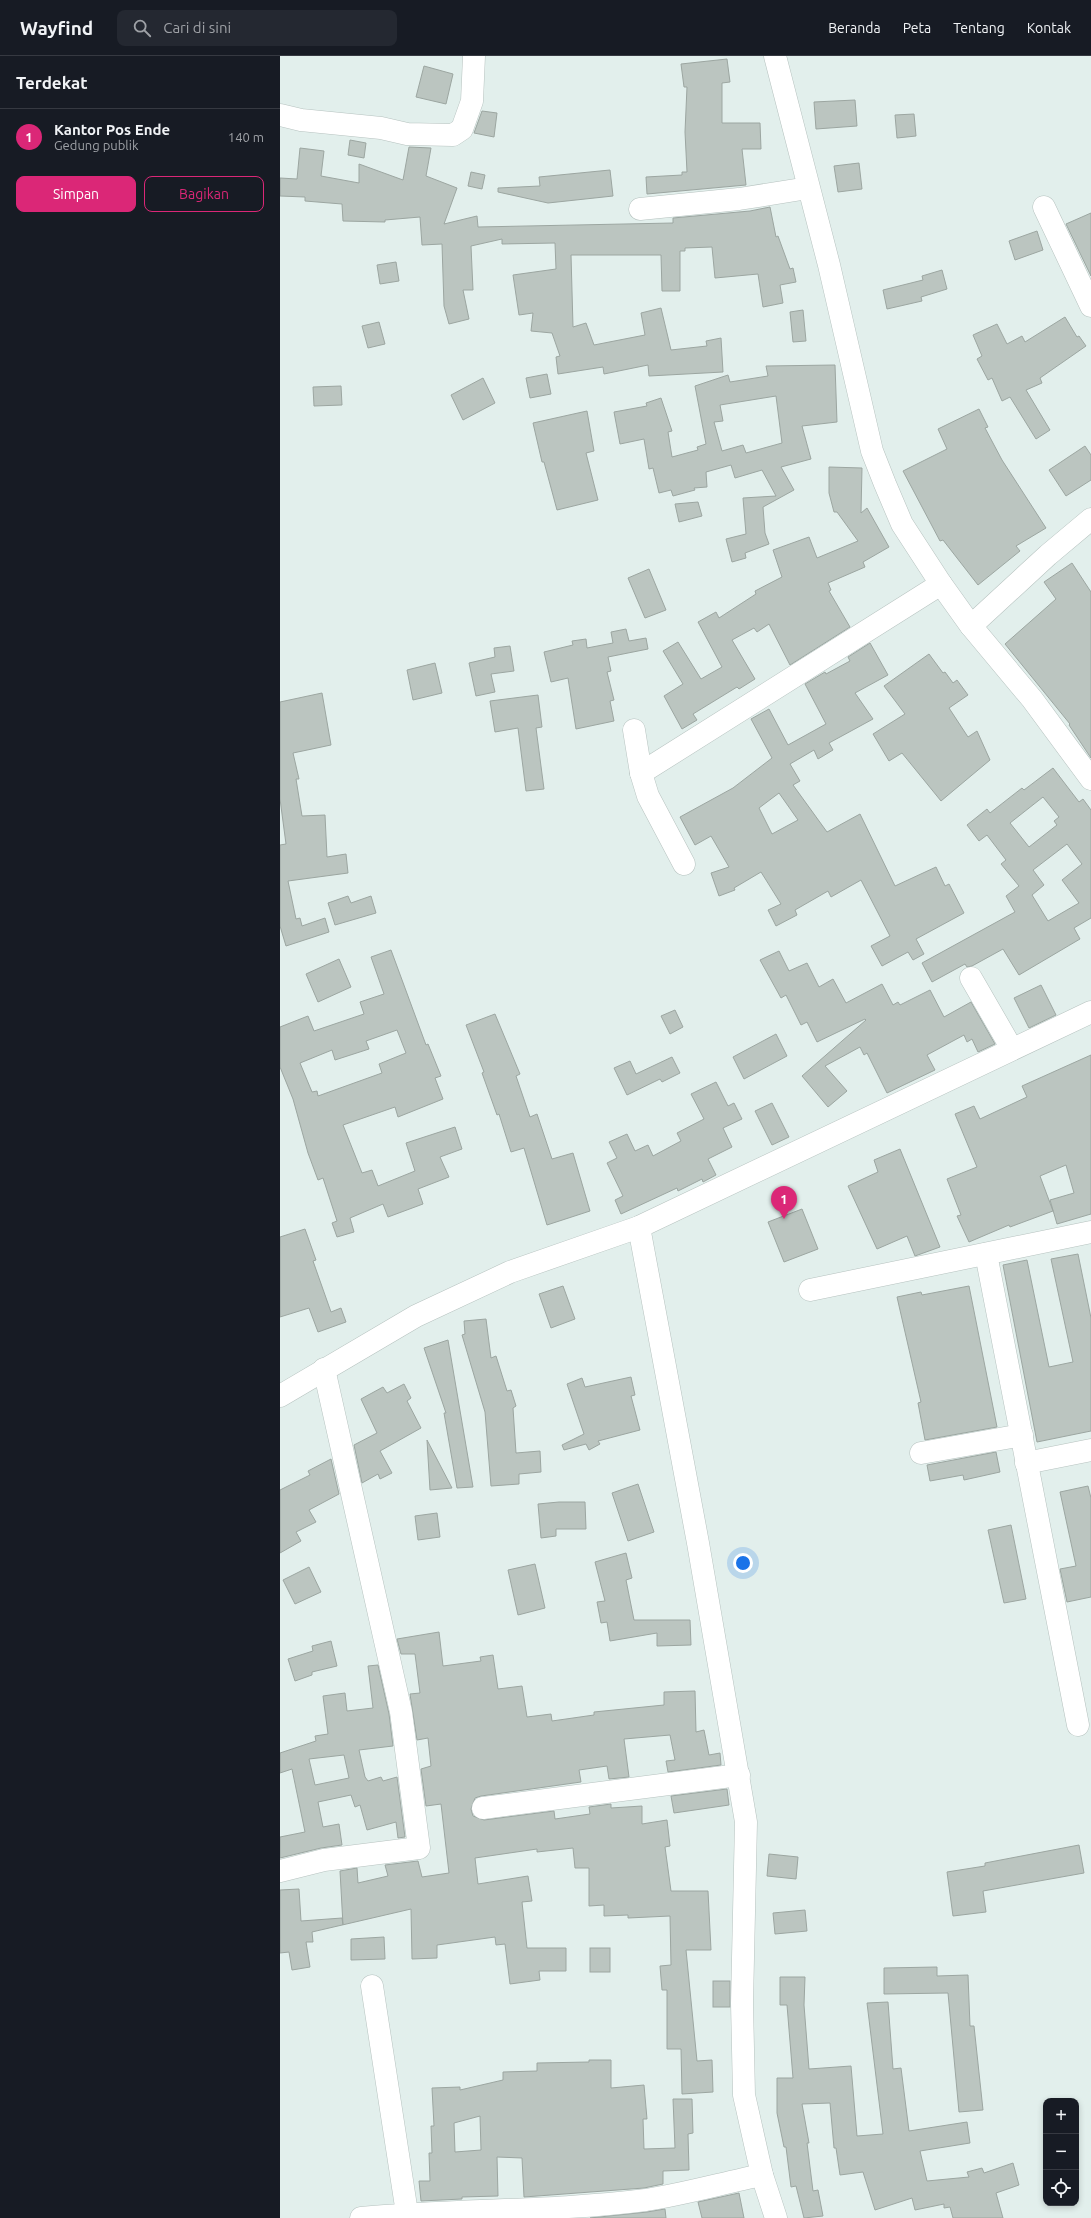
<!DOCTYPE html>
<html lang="id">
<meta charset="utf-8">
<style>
:root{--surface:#171b24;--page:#242831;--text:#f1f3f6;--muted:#9ea1a6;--line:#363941;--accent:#db2777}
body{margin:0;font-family:Ubuntu,sans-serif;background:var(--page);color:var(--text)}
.controls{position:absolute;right:12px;bottom:12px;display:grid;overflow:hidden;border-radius:8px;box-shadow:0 2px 6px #0003}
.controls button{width:36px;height:36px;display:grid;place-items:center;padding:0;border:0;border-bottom:1px solid var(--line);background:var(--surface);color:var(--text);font:20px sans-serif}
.you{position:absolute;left:463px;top:1507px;width:14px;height:14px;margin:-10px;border:3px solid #fff;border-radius:50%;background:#1a73e8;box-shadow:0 0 0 6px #1a73e833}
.badge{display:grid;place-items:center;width:26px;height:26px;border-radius:50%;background:var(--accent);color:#fff;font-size:13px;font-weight:700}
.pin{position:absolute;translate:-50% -33px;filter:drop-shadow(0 1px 2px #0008)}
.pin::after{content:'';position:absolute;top:21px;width:14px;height:12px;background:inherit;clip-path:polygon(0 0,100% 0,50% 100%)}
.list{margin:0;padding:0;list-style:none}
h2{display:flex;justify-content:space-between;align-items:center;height:52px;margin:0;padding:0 16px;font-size:17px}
h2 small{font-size:13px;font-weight:400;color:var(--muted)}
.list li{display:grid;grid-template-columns:26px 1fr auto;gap:12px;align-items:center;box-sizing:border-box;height:56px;padding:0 16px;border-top:1px solid var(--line)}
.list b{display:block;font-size:15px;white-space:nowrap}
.list p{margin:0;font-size:13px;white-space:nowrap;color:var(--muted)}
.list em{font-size:13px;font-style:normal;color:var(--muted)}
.actions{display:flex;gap:8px;padding:12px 16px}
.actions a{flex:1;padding:9px 0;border:1px solid var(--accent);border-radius:8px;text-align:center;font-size:14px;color:var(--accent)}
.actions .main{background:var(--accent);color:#fff}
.icon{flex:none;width:22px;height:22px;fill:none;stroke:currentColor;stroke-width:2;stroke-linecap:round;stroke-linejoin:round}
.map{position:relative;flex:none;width:811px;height:2162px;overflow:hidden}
header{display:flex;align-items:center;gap:24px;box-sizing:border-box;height:56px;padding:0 20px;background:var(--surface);border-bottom:1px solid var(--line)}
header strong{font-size:19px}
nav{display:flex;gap:22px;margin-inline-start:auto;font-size:14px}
.search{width:280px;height:36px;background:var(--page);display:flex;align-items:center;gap:10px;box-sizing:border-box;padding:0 14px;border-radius:8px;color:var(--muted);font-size:15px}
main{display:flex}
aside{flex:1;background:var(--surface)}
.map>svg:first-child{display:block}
</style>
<header>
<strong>Wayfind</strong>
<div class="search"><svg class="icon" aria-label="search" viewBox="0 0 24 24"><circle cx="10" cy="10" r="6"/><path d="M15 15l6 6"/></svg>Cari di sini</div>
<nav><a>Beranda</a><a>Peta</a><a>Tentang</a><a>Kontak</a></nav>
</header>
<main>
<aside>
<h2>Terdekat<small></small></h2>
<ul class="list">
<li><span class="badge">1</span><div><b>Kantor Pos Ende</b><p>Gedung publik</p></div><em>140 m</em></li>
</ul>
<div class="actions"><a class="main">Simpan</a><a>Bagikan</a></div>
</aside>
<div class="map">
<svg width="811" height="2162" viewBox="0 0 811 2162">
<rect width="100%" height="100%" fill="#e2efec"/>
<g fill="#bbc5c0" stroke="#9ca6a1" fill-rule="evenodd">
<path d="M447,3L450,26L442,27V67H480L481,93H462L466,129L367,138L366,121L402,119V116H407L405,76L407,31H404L401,8Z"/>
<path d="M144,10L173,18L166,48L136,41Z"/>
<path d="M575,44L577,70L536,73L534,46Z"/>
<path d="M202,55L217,57L214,81L194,77Z"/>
<path d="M634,58L636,80L617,82L615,59Z"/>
<path d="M70,84L86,87L84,102L68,99Z"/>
<path d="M129,91L151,92L146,120L177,132L164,168L197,160L198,171L393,167V162L470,155L490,151L496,181L498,180L510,213L513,212L516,226L500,229L503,247L483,251L478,218L435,222L432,191L405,192V195H400V235H382L381,199H291L293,271L306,267L314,289L365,279L361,257L381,252L391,294L427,290L426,285L441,282L443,316L369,320L368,309L324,318L323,311L278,318L276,301L280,300L272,277L251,275L253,257L239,259L233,219L276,213L275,187L222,188V183L191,190L193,234H183L189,263L169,268L164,250L162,188L142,189L140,161L105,164V166L63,165L62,148L25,145V141L0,140V122L17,123L20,92L44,95L41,120L79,127V108L123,124Z"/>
<path d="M579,107L582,133L558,136L554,110Z"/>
<path d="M330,114L333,140L268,147L218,136V132L260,130L259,121Z"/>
<path d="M191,116L205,119L202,133L188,130Z"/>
<path d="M811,157V220L786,168Z"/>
<path d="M757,175L763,194L735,204L729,185Z"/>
<path d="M116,206L119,225L100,228L97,209Z"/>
<path d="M662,214L667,233L641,241L642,245L607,253L603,234L643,224L642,220Z"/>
<path d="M523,254L526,285L513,286L510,256Z"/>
<path d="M785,261L797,281L799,280L806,290L760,322L762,327L746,334L770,374L756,383L730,341L722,345L712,322L708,324L697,303L702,300L693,279L717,268L727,288L742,280L745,286Z"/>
<path d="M99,266L105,288L88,292L82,270Z"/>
<path d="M555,309L557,366L522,370L531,403L501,411L514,434L483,451L485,477L489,488L465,497L466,502L452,506L446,483L466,478L463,442L496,440L482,414L455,422L451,409L426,416L427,431L414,432L415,434L393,440L391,434L379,437L373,412L369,413L364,383L340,388L334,356L367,350L366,347L381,342L392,375L388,376L392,401L418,394L417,391L426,388L415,330L448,319L450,326L488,320L486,310ZM496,340L502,387L466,397L463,389L442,395L434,366L443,365L440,349Z"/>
<path d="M267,318L271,338L250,342L246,322Z"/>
<path d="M203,322L215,347L183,364L171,339Z"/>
<path d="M61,330L62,349L34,350L33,331Z"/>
<path d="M699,353L708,371L705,372L722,404L766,472L736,490L740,495L698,529L663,484L660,485L623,415L667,393L658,373Z"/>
<path d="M307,355L314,395L306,397L318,444L277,454L264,406H262L253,367Z"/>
<path d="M805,390L811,399V424L786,440L769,414Z"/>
<path d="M549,411L582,412L581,457L587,452L609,491L583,506L585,511L548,527L551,534L549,535L570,571L510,609L489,568L477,576L474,572L452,584L475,623L459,633L457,631L413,658L417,664L402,673L384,640L403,628L383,595L398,586L421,623L442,611L418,566L436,556L439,562L476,538L475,535L502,521L493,494L529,481L537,502L578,485L557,456H554L549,437Z"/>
<path d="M418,446L422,460L399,466L395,448Z"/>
<path d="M792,507L811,536V702L789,669L790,668L725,588L776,543L764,526Z"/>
<path d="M369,513L386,554L365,562L348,522Z"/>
<path d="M346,573L349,585L366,582L368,593L328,601L331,615L327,616L334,644L330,645L334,665L296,673L288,622L271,626L264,596L293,589L292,585L306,583L307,592L333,587L331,576Z"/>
<path d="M590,587L608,619L575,637L593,663L549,687L553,694L538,703L534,694L510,708L520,725L513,729L547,776L580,758L615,830L656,811L665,830L669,828L684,857L636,883L644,898L633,904L628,896L602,910L591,890L610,880L581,824L551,841L548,835L515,854L517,859L496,870L488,854L501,848L481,816L454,832L455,834L439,840L431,817L449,811L431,780L415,789L400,761L453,732L492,702L471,663L489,653L508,689L546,668L525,628L545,616L546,618L570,605L568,601ZM499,737L518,764L492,778L479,752Z"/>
<path d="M230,590L234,615L211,618L215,636L196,640L189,607L215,601L214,592Z"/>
<path d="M649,598L663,617L665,616L673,627L677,624L688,639L669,652L688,681L697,675L710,704L661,745L622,697L609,705L593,678L625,658L604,630Z"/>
<path d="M155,607L162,637L133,644L127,614Z"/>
<path d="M42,637L51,689L13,697L19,723H16L22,760L45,759L47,801L66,798L68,817L8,825L16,863L20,862L22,870L45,862L49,876L6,890L0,870V789L6,788L0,743V646Z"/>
<path d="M258,639L262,671L256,672L264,733L246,735L238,672L215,676L210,645Z"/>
<path d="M773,712L799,746L803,743L811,754V862L794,872L800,883L739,919L723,893L692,910L687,911L685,908L652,926L642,907L735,856L726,840L739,830L721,808L726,804L707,779L699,785L687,769L707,753L710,757L742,732L744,734ZM763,741L779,761L774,765L777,769L749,791L730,767ZM787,788L802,808L782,824L799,847L768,865L752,839L764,829L753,814Z"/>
<path d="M68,840L71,847L91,840L96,857L55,869L48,847Z"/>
<path d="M111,894L146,989L148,988L161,1020L155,1022L163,1043L118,1061L115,1051L63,1069L82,1117L92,1114L98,1130L135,1115L126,1087L175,1071L182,1093L160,1101L169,1121L138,1133L143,1148L108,1161L103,1148L70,1162L74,1176L57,1181L52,1167L57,1165L43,1122L38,1124L28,1097L13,1043L0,1011V971L28,960L34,975L84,958L80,946L104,938L91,901ZM117,974L126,997L99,1008L102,1017L38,1040L37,1035L32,1036L20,1007L52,994L55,1004L89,993L86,985Z"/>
<path d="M499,895L509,915L527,907L539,931L553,923L566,947L602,928L613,949L618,946L620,949L650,934L664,961L691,946L715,988L698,996L692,983L687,986L684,979L647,999L655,1014L607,1037L587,997L584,999L580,991L545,1010L567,1035L548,1051L522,1020L586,964L585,963L537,986L527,966L521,969L506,939L501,942L480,904Z"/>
<path d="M59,903L71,931L38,946L26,918Z"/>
<path d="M761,929L776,959L749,972L734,942Z"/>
<path d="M395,954L403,971L390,978L381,960Z"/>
<path d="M215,958L240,1018L236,1020L250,1061L257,1058L272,1103L293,1097L310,1155L267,1169L244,1092L231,1096L219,1058L217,1059L202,1017L204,1016L186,969Z"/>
<path d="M496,978L507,1000L464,1023L453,1001Z"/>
<path d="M811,999V1158L777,1168L770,1144L794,1137L786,1109L760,1120L773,1155L730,1171L729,1169L689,1186L677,1160L681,1159L667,1123L697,1111L675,1058L694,1050L700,1063L747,1041L742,1030Z"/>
<path d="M392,1001L400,1017L382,1026L380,1023L347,1039L334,1012L350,1005L356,1018Z"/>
<path d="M436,1026L448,1050L454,1047L462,1063L443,1072L452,1091L428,1103L436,1119L423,1126L422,1123L398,1135L397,1132L341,1158L335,1144L343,1140L327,1107L337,1102L329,1086L347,1078L355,1095L368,1089L373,1100L401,1085L397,1077L424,1063L411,1038Z"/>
<path d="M492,1047L509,1081L492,1089L475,1055Z"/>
<path d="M620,1093L660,1191L635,1200L627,1180L597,1193L568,1130L598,1116L594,1104Z"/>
<path d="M522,1153L538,1193L504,1206L488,1166Z"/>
<path d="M25,1173L36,1204L33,1205L51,1256L61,1252L66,1266L38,1276L29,1252L0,1261V1181Z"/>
<path d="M798,1198L811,1262V1375L757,1386L723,1209L747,1204L769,1311L793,1306L771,1203Z"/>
<path d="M283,1230L295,1263L271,1272L259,1238Z"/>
<path d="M689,1230L717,1371L645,1384L638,1347L641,1346L617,1241L641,1236L642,1239Z"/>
<path d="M206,1263L211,1302L216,1300L227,1335L231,1334L236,1350L233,1352L236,1397L260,1395L261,1416L239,1418V1428L211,1430L205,1356L182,1279L185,1278L184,1265Z"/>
<path d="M168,1284L193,1431L177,1432L164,1357H166L144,1292Z"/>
<path d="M351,1321L355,1339L351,1340L360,1374L318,1385L320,1388L309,1394L306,1388L284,1394L282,1389L304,1378L287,1328L302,1322L305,1331Z"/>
<path d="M124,1328L131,1342L127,1345L141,1372L100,1395L112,1417L100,1423L98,1418L82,1427L74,1389L97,1377L81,1343L103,1331L107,1337Z"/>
<path d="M147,1384L172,1432L150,1434Z"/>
<path d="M716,1396L720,1416L684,1424L683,1419L650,1425L647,1409Z"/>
<path d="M51,1403L59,1438L29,1454L36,1466L16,1476L21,1485L0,1497V1434L30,1419L28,1415Z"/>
<path d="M358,1428L374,1476L348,1485L332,1437Z"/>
<path d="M808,1430L811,1442V1541L787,1546L780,1513L796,1510L780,1436Z"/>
<path d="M279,1446H305L306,1473H276V1480L261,1482L258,1448Z"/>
<path d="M157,1457L160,1481L138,1484L135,1460Z"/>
<path d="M731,1469L746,1543L724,1547L708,1474Z"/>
<path d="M346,1497L352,1522L346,1524L354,1564H410L411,1589L377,1590V1577L330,1585L327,1566L321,1567L317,1546L325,1545L315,1506Z"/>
<path d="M255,1508L265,1552L238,1559L228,1514Z"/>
<path d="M29,1511L41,1536L15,1548L3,1524Z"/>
<path d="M159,1576L163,1610L201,1605L200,1601L213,1599L218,1633L242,1630L247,1661L271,1658L272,1665L314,1659V1656L384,1649V1636L415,1635L416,1676L424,1674L429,1699L440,1697L441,1709L388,1716L386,1705L395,1704L390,1679L344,1683L349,1721L329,1723L327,1710L299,1714L301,1726L201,1740L195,1742L191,1753L193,1760L204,1764L274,1755L275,1763L310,1758L309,1751L331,1748V1752L362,1750V1768L387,1764L390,1790L385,1791L391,1835H428L431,1894H406L417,2005L432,2004L433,2036L402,2038L401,1993H387V1934H382L380,1910L391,1909L390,1860L348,1862V1859L324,1860V1849L309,1850V1812H295L293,1792L257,1796V1793L195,1802L198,1828L248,1820L252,1845L242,1846L247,1892H286V1915H259L260,1924L230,1928L225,1888L216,1889L215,1881L157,1889V1902L132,1903L131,1853L32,1876L33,1886H26L30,1911L12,1914L9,1896L0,1897V1834L19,1833L21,1865L62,1862L63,1869L60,1815L77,1812L78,1827L108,1820L105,1809L138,1805L142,1821L169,1817L161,1748L146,1750L141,1713L151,1710L148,1682L137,1684L130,1638L140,1637L135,1598H121L117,1583Z"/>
<path d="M51,1585L57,1610L32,1616V1619L15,1625L8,1603L33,1595L32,1590Z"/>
<path d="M98,1609L109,1658L113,1690L79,1694L85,1721L88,1725L101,1721L103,1725L117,1721L125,1781L118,1782L116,1766L87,1774L80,1749L75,1751L71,1739L38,1746L43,1771L59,1768L62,1789L41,1792L0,1802V1781L25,1776L12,1713L0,1717V1697L36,1685L35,1680L48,1678L43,1640L65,1637L67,1655L93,1652L88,1610ZM64,1699L69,1722L35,1729L29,1703Z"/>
<path d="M447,1733L449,1749L394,1757L391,1740Z"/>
<path d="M799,1789L804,1817L703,1835L706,1856L673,1860L667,1816L705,1810V1807Z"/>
<path d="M489,1798L518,1801L516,1823L487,1820Z"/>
<path d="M525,1854L527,1875L495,1878L493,1857Z"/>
<path d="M104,1881L105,1903L71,1904V1883Z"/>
<rect x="310" y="1892" width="20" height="24"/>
<path d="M657,1911V1920L688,1919L690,1970H694L703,2054L679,2056L668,1937L604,1938V1912Z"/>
<path d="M500,1921H525L524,1949L529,2013L571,2010L577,2080L603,2078L587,1947L608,1946L613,2013L621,2012L629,2075L687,2066L690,2087L640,2095L647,2125L689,2121L687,2116L702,2112L704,2117L733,2107L739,2129L716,2137L723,2162H673L670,2151L664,2152V2148L635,2154L632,2142L595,2154L583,2116L560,2119L556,2092H554L550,2047L522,2048L529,2087H527L533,2135L538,2134L543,2160L524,2162L516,2130L511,2131L506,2091H504L497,2057V2022H513L507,1949H500Z"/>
<rect x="433" y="1925" width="17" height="26"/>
<path d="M309,2004H331V2032L364,2029L367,2063H363L364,2093L395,2092L393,2043H412L413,2077L408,2078L409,2114L383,2115V2128L364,2132L244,2141L242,2102L217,2101L218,2140L182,2141V2143L141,2145L139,2125H150L149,2097H152L151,2070H154L152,2032L180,2031V2034L223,2024V2016L257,2015V2007L309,2006ZM200,2060L201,2094L175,2096L174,2067Z"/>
<path d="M459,2137L464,2162H422L418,2146Z"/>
<path d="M385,2153L386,2162H310L367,2156Z"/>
</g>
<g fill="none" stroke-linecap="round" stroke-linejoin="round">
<defs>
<g id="minor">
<path d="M495,0L549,209L592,395L605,428L622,468L661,528L691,570L752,643L811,723"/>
<path d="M0,59L21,64L101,72L127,78L173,79L182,73L192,45L194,0"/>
<path d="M764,151L811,250"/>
<path d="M360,153L459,143L528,132"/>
<path d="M691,570L768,499L811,463"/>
<path d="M354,674L361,717L368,740L404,808"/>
<path d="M361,717L661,528"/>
<path d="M691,922L732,993"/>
<path d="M359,1171L418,1487L466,1766L462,1947L464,2039L482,2119L496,2162"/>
<path d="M706,1198L798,1669"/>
<path d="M530,1234L811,1176"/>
<path d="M0,1340L136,1260L230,1216L359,1171L811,956"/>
<path d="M641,1397L742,1379"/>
<path d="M746,1407L811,1394"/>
<path d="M203,1752L459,1719"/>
<path d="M0,1815L44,1804L139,1792L121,1656L44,1313"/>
<path d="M92,1930L127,2157"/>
<path d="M81,2162C176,2153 271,2156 366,2144C405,2138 443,2127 482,2119"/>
</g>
</defs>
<use href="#minor" stroke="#b6c2bf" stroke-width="23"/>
<use href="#minor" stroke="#fff" stroke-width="22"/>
</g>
</svg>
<div class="controls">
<button>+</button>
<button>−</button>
<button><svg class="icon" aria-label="locate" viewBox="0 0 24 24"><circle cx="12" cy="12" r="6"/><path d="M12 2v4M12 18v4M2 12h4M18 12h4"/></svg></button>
</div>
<div class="you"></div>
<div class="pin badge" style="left:504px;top:1163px">1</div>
</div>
</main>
